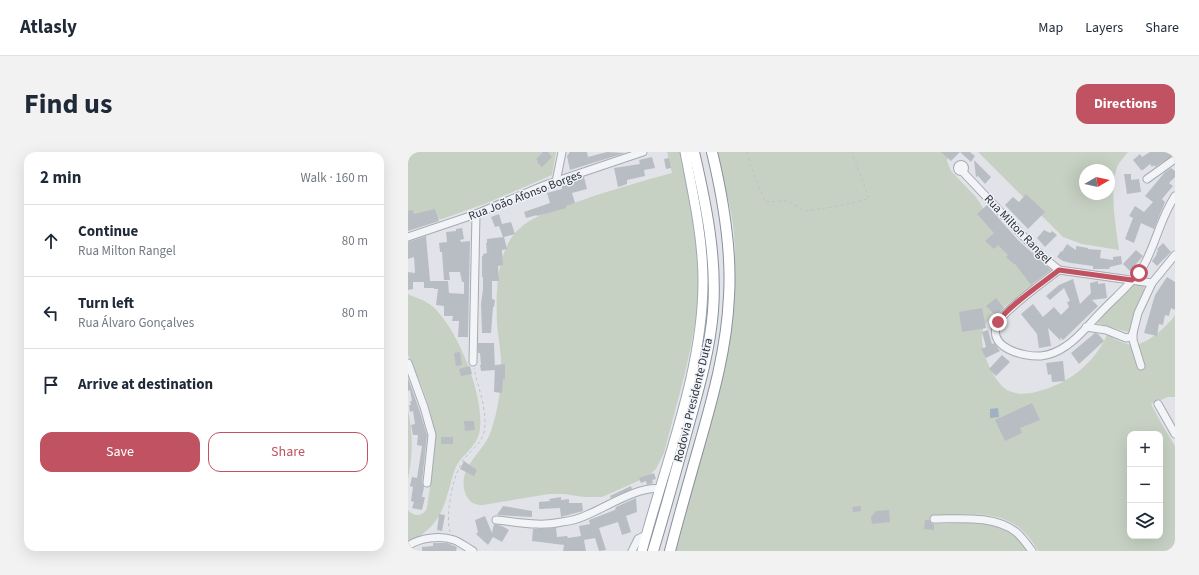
<!DOCTYPE html>
<meta charset="utf-8">
<style>
:root{--surface:#fff;--page:#f2f2f3;--text:#1f2937;--muted:#747a83;--line:#e0e1e3;--accent:#c15261}
body{margin:0;font-family:"Source Sans 3",sans-serif;background:var(--page);color:var(--text)}
.controls{position:absolute;right:12px;bottom:12px;display:grid;overflow:hidden;border-radius:8px;box-shadow:0 4px 16px #0002}
.controls button{width:36px;height:36px;display:grid;place-items:center;padding:0;border:0;border-bottom:1px solid var(--line);background:var(--surface);color:var(--text);font:20px sans-serif}
.compass{position:absolute;left:671px;top:12px;width:36px;height:36px;border-radius:50%;background:var(--surface);box-shadow:0 4px 16px #0002;rotate:81deg}
.stop{position:absolute;width:12px;height:12px;margin:-9px;border:3px solid #c15261;border-radius:50%;background:#fff}
.stop.end{background:#c15261;border-color:#fff;box-shadow:0 1px 4px #0008}
.list{margin:0;padding:0;list-style:none}
h2{display:flex;justify-content:space-between;align-items:center;height:52px;margin:0;padding:0 16px;font-size:17px}
h2 small{font-size:13px;font-weight:400;color:var(--muted)}
.list li{display:grid;grid-template-columns:26px 1fr auto;gap:12px;align-items:center;box-sizing:border-box;height:72px;padding:0 16px;border-top:1px solid var(--line)}
.list b{display:block;font-size:15px;white-space:nowrap}
.list p{margin:0;font-size:13px;white-space:nowrap;color:var(--muted)}
.list em{font-size:13px;font-style:normal;color:var(--muted)}
.actions{display:flex;gap:8px;padding:12px 16px}
.actions a{flex:1;padding:9px 0;border:1px solid var(--accent);border-radius:12px;text-align:center;font-size:14px;color:var(--accent)}
.actions .main{background:var(--accent);color:#fff}
.icon{flex:none;width:22px;height:22px;fill:none;stroke:currentColor;stroke-width:2;stroke-linecap:round;stroke-linejoin:round}
.map{position:relative;flex:none;width:767px;height:399px;overflow:hidden;border-radius:12px}
header{display:flex;align-items:center;gap:24px;box-sizing:border-box;height:56px;padding:0 20px;background:var(--surface);border-bottom:1px solid var(--line)}
header strong{font-size:19px}
nav{display:flex;gap:22px;margin-inline-start:auto;font-size:14px}
.intro{display:flex;align-items:center;justify-content:space-between;box-sizing:border-box;height:96px;padding:0 24px}
h1{margin:0;font-size:28px}
.button{padding:10px 18px;border-radius:12px;background:var(--accent);color:#fff;font-size:14px;font-weight:700}
main{display:flex;gap:24px;padding:0 24px}
aside{flex:1;background:var(--surface);border-radius:12px;box-shadow:0 4px 16px #0002}
.map>svg:first-child{display:block}
</style>
<header>
<strong>Atlasly</strong>
<nav><a>Map</a><a>Layers</a><a>Share</a></nav>
</header>
<div class="intro"><h1>Find us</h1><a class="button">Directions</a></div>
<main>
<aside>
<h2>2 min<small>Walk · 160 m</small></h2>
<ul class="list">
<li><svg class="icon" aria-label="ahead" viewBox="0 0 24 24"><path d="M12 20V5M6 11l6-6 6 6"/></svg><div><b>Continue</b><p>Rua Milton Rangel</p></div><em>80 m</em></li>
<li><svg class="icon" aria-label="left" viewBox="0 0 24 24"><path d="M17 20v-9H6M10 6l-5 5 5 5"/></svg><div><b>Turn left</b><p>Rua Álvaro Gonçalves</p></div><em>80 m</em></li>
<li><svg class="icon" aria-label="arrive" viewBox="0 0 24 24"><path d="M6 21V4h12l-3 4 3 4H6"/></svg><div><b>Arrive at destination</b></div></li>
</ul>
<div class="actions"><a class="main">Save</a><a>Share</a></div>
</aside>
<div class="map">
<svg width="767" height="399" viewBox="0 0 767 399">
<rect width="100%" height="100%" fill="#e1e3e8"/>
<g fill="#c6d1c3" fill-rule="evenodd">
<path d="M0,0H148L144,23L79,51L34,67L0,71Z"/>
<path d="M259,0H275C282,40 290,79 291,120C291,182 271,242 256,301L248,317L239,325L194,345H176L156,342H141L75,353C67,353 62,351 58,343C47,316 76,301 83,279C91,255 94,232 93,207C92,195 90,183 89,171C88,144 88,112 102,88C108,78 118,70 129,65C140,59 152,56 163,52C196,40 230,30 264,21Z"/>
<path d="M307,0H541L539,9L543,19L568,45L625,133L583,165C578,171 574,176 574,184C573,200 586,232 601,239C610,243 619,242 628,240C660,232 685,213 699,183C705,186 718,193 725,193C738,193 760,174 767,163V245H760L743,252L755,274L767,294V399H630C605,353 568,363 523,364V372C547,372 591,366 609,384C613,388 617,394 621,399H267C294,296 334,191 326,82C324,54 314,27 307,0ZM722,282H752V384H722Z"/>
<path d="M570,0H720C716,5 712,9 709,15C701,37 708,75 711,98L674,92L655,85ZM677,18H701V42H677Z"/>
<path d="M723,131L737,134L723,181L689,171Z"/>
<path d="M0,142C8,146 17,148 24,154C50,176 79,249 71,282C67,297 51,304 46,320C39,341 37,364 18,379C13,384 6,387 0,390V358C6,365 15,365 19,356C22,333 28,304 26,282C24,257 13,232 3,209L0,203Z"/>
<path d="M0,258C5,283 5,301 0,327Z"/>
</g>
<path fill="#9fb1c5" d="M590,256L591,265L582,266V257Z"/>
<g fill="#b8bdc4">
<path d="M135,0H140L144,5L134,15L129,10L130,9L128,7Z"/>
<path d="M162,0H179L180,5L199,0L217,1L162,18L159,4Z"/>
<path d="M533,0H562L567,4L563,10L552,0L543,9Z"/>
<path d="M742,0H767V2L747,15L746,13L744,15L742,12L735,18H733L725,8L732,2L734,5Z"/>
<path d="M244,5L247,16L236,18L237,24L219,28V32L210,35L206,16L232,12L231,8Z"/>
<path d="M261,6L263,16L258,17L256,7Z"/>
<path d="M566,8L583,25L577,32L570,24L568,25Z"/>
<path d="M763,16L767,19V25L761,31L765,34L754,47L757,50L746,77L733,71L726,91L717,87L725,66L721,64L727,54L736,60L745,50L737,44L757,20Z"/>
<path d="M716,22H723V28L731,27L733,40L719,42Z"/>
<path d="M176,25L179,37L164,41L167,51L158,54V56L129,64V63L118,66L116,60L142,51L139,41L154,37V32Z"/>
<path d="M618,42L637,60L620,77L597,53L605,45L611,50Z"/>
<path d="M579,53L611,89L643,118L623,133L607,112H606L598,105L600,103L590,93L586,97L577,89L586,81L569,62Z"/>
<path d="M27,57L31,69L0,79V59L5,58L6,62Z"/>
<path d="M91,62L94,72L103,70L107,82L96,85L99,97L94,98L95,113L90,114L91,129H84V147L87,148L86,155H85L83,181H74L73,152L75,137V125H74V104H75V102L79,101L78,91H79V87L95,85L91,74L87,75L83,65Z"/>
<path d="M54,76L56,87L52,88L53,90L62,89L60,185H50L51,169H44L45,164H36V154L28,153L30,137H26V136H16V130H5V137L0,138V120L7,121L6,105L0,107V90L18,84L22,129H40L41,141L56,142V130H54L52,120H41L42,128H36L34,100H32L31,91L39,90L38,80L48,79V77Z"/>
<path d="M636,78L642,81L644,79L649,83L637,95L629,86Z"/>
<path d="M755,91L763,100L749,114L744,109L749,102L748,101L750,99L749,97Z"/>
<path d="M659,92L668,98V94L680,96V97L693,98L692,106L705,108V105L713,104L714,112L702,115L701,117H685V114L663,111L655,109L649,105L653,99L654,100Z"/>
<path d="M728,98L735,104L722,119L715,112Z"/>
<path d="M759,125L767,130V158L763,156L761,164L757,163L755,173L751,172L749,184L736,181L747,143Z"/>
<path d="M665,127L672,152L683,141L682,131L690,129V132L697,131L699,146L684,148L690,154L655,188L652,185L653,189L640,176L643,194L631,196L629,182L613,162L625,152L635,165L646,155L653,163L661,155L659,150L662,149L656,136L642,148L638,144L651,133Z"/>
<path d="M588,146L596,156L588,164L578,154Z"/>
<path d="M574,156L578,176L554,180L551,160Z"/>
<path d="M580,178L584,192L586,191L592,199L578,206L573,197L578,195L574,180Z"/>
<path d="M687,181L690,182L696,189L671,212L663,201Z"/>
<path d="M70,191H86L87,218L73,219L72,213H73L72,201H70Z"/>
<path d="M52,200L54,213L48,214L46,201Z"/>
<path d="M594,203L602,210L588,224L581,217Z"/>
<path d="M655,209L657,229L644,230L643,222L640,223L638,211Z"/>
<path d="M97,212V227H95L94,241L86,240L87,213Z"/>
<path d="M62,214L64,222L53,224L51,217Z"/>
<path d="M0,226L11,257L19,283L14,330L16,335L14,345H17L14,358L4,356L6,350L3,349L5,335L2,334L4,325L9,326L14,294L9,293L10,283H5L3,273L7,272L5,259L2,260L1,253H3L2,249H4L2,238L0,239Z"/>
<path d="M624,251L632,268L612,276L614,281L597,289L587,268Z"/>
<path d="M56,269H66L67,278L57,279Z"/>
<rect x="33" y="285" width="12" height="7"/>
<path d="M56,309L69,318L66,324L52,317Z"/>
<path d="M246,321L248,327L244,328L245,331L239,333L238,329L233,331L231,326Z"/>
<path d="M223,334L224,337L203,346L202,344Z"/>
<path d="M153,345V348L161,347V351H174L175,359L153,365L152,356L131,357V350L142,349L141,347Z"/>
<path d="M228,346L229,360L218,364L223,380L214,383L210,370L191,376L198,398L191,399L187,386L176,388L178,399H155L156,393L124,389L125,377L148,376L149,385L159,384L160,386L173,384L171,374L182,372L181,368L207,358L208,355Z"/>
<path d="M95,354L124,359V365L89,363Z"/>
<path d="M453,354V359L445,360L444,355Z"/>
<path d="M481,358L482,370L464,372L463,365L468,359Z"/>
<path d="M31,362L37,363L34,379L29,378Z"/>
<path d="M77,364L84,381L86,372L94,374L101,378L94,390L85,385L80,393L68,382L70,380L67,368Z"/>
<path d="M517,368H521L523,371L526,372V378L516,377Z"/>
<path d="M25,391H39L49,395L48,399H14V395L25,394Z"/>
</g>
<g fill="none" stroke-linecap="round" stroke-linejoin="round">
<defs>
<g id="minor">
<circle cx="553" cy="16" r="3.5"/>
<path d="M554,19L635,105L651,118L744,131"/>
<path d="M739,27L767,7"/>
<path d="M148,30L154,0"/>
<path d="M0,85L68,62L137,33L235,0"/>
<path d="M651,118C638,128 595,159 589,172C579,196 616,205 633,204C641,203 651,199 658,194C671,186 682,171 693,160C705,147 728,128 736,113C748,91 752,67 767,44"/>
<path d="M678,175L698,178L718,186L723,185L725,181"/>
<path d="M65,210L68,62"/>
<path d="M0,211L16,255L24,283L19,331"/>
<path d="M733,214L725,188V181L730,161L744,131L767,103"/>
<path d="M750,252L767,282"/>
<path d="M526,367C552,367 586,363 608,380C614,385 619,392 624,399"/>
<path d="M88,368C110,370 132,375 154,370C163,369 173,366 181,362C198,355 233,333 252,337"/>
<path d="M0,394C11,386 32,383 46,388C52,390 58,395 65,399"/>
<path d="M224,399L230,387L238,383"/>
</g>
<path id="major" d="M234,399C257,311 295,220 295,129C295,86 285,42 277,0"/>
<g id="highway">
<path d="M245,399C258,356 270,312 282,268C292,232 302,196 305,159C309,105 298,52 286,0"/>
<path d="M262,399C271,364 281,329 291,294C305,245 319,195 321,144C324,96 315,46 304,0"/>
</g>
</defs>
<use href="#minor" stroke="#a7aab2" stroke-width="9"/>
<use href="#major" stroke="#a1a8b3" stroke-width="11"/>
<use href="#highway" stroke="#89919d" stroke-width="12"/>
<g stroke="#bfc1c7" stroke-width="1" stroke-dasharray="3 3" stroke-linecap="butt">
<path d="M339,0L343,15L357,50L372,49H380L397,59L425,55L461,47L444,0"/>
<path d="M42,380C37,363 45,320 57,306C64,297 73,292 76,280C80,259 70,236 66,216"/>
</g>
<use href="#minor" stroke="#f3f4f7" stroke-width="7"/>
<use href="#major" stroke="#fff" stroke-width="9"/>
<use href="#highway" stroke="#fff" stroke-width="10"/>
</g>
<g fill="none" stroke-linecap="round" stroke-linejoin="round">
<path stroke="#c15261" stroke-width="5" d="M590,170C599,155 636,130 651,118L724,128L731,121"/>
</g>
<g text-anchor="middle" stroke-width="3" stroke-linejoin="round" paint-order="stroke">
<g font-size="12" fill="#2b313e" stroke="#f0f2f6">
<text transform="translate(117 43) rotate(-21)" y="4">Rua João Afonso Borges</text>
<text transform="translate(610 77) rotate(46)" y="4">Rua Milton Rangel</text>
<text transform="translate(285 248) rotate(-76)" y="4">Rodovia Presidente Dutra</text>
</g>
</g>
</svg>
<div class="controls">
<button>+</button>
<button>−</button>
<button><svg class="icon" aria-label="layers" viewBox="0 0 24 24"><path d="M12 4l9 5-9 5-9-5zM3 14l9 5 9-5"/></svg></button>
</div>
<svg class="compass" viewBox="-18 -18 36 36"><path d="M0-13l5 13h-10z" fill="#e53935"/><path d="M0 13l5-13h-10z" fill="#747a83"/></svg>
<div class="stop" style="left:731px;top:121px"></div>
<div class="stop end" style="left:590px;top:170px"></div>
</div>
</main>
